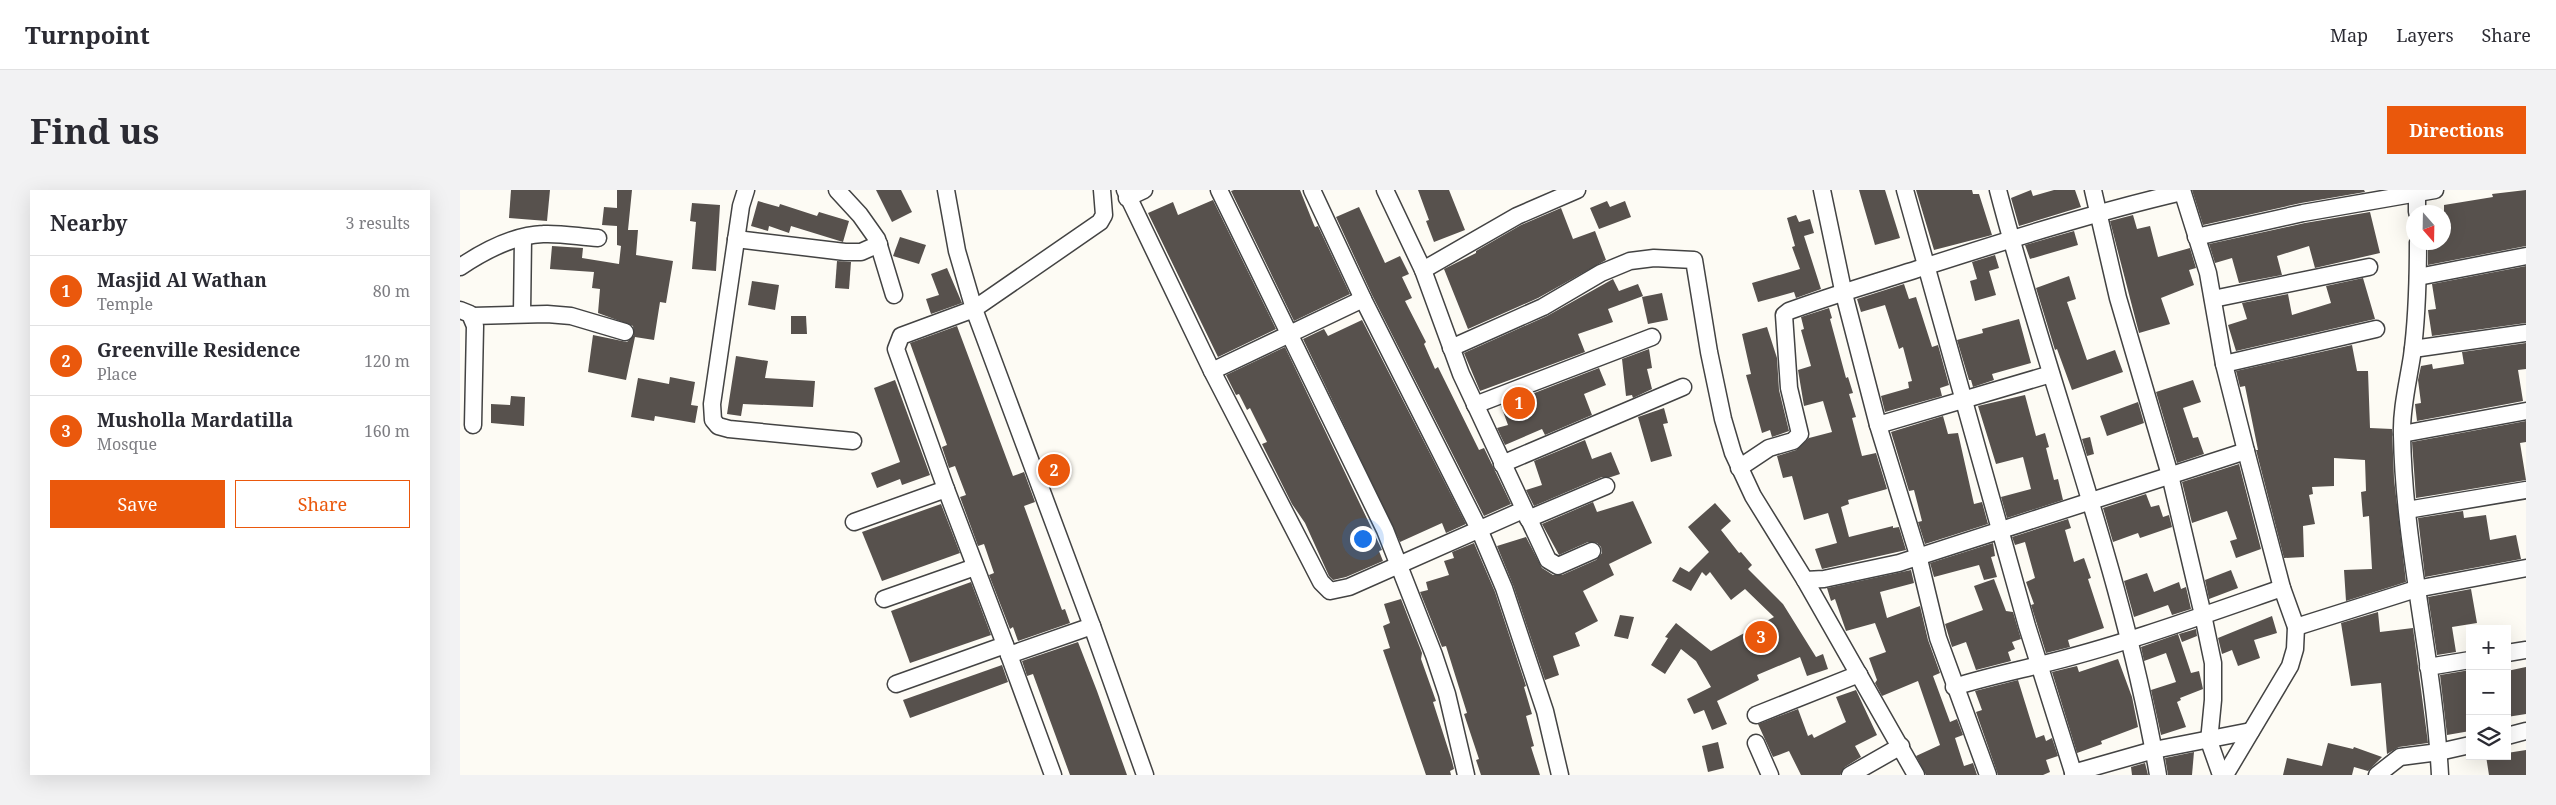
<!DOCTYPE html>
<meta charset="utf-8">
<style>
:root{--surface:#fff;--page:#f2f2f3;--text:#2b2b33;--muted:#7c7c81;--line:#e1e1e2;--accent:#ea580c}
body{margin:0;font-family:"Noto Serif",serif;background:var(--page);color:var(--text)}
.controls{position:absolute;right:15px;bottom:15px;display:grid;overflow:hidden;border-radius:0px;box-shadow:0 5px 20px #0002}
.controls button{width:45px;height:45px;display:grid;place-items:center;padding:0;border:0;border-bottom:1px solid var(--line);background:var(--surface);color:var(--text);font:25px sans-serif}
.compass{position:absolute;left:1946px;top:15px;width:45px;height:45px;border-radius:50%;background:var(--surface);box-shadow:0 5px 20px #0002;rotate:160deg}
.you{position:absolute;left:902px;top:348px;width:18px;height:18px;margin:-12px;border:4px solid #fff;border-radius:50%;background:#1a73e8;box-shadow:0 0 0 8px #1a73e833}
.badge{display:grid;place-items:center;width:32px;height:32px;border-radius:50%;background:var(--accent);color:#fff;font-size:16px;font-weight:700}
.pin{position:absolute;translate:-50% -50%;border:2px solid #fff;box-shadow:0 1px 5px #0006}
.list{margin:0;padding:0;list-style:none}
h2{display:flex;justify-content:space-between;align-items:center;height:65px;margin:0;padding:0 20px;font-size:21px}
h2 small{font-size:16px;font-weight:400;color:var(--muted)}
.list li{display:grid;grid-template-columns:32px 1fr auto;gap:15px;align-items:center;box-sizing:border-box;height:70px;padding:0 20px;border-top:1px solid var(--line)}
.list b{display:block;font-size:19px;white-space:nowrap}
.list p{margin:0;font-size:16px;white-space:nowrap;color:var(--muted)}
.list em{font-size:16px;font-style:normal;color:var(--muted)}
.actions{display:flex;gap:10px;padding:15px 20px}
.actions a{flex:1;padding:11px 0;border:1px solid var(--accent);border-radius:0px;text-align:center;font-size:18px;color:var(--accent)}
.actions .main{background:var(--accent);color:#fff}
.icon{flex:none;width:28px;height:28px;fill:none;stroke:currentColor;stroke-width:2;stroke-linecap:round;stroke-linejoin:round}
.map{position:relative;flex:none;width:2066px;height:585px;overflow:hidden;border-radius:0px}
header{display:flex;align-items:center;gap:30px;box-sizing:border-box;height:70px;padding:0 25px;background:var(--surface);border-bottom:1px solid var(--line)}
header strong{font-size:24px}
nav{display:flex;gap:28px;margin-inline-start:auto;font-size:18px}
.intro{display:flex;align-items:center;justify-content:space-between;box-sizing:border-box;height:120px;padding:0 30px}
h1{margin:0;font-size:35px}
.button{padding:12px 22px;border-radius:0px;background:var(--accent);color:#fff;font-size:18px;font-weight:700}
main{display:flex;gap:30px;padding:0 30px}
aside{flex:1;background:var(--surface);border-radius:0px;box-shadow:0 5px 20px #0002}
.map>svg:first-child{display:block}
</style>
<header>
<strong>Turnpoint</strong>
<nav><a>Map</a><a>Layers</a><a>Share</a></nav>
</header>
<div class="intro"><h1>Find us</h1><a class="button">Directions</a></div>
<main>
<aside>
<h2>Nearby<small>3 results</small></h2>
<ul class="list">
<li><span class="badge">1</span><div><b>Masjid Al Wathan</b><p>Temple</p></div><em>80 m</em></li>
<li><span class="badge">2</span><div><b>Greenville Residence</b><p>Place</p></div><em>120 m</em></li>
<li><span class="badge">3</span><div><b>Musholla Mardatilla</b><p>Mosque</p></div><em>160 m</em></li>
</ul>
<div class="actions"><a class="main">Save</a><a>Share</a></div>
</aside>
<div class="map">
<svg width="2066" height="585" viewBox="0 0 2066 585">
<rect width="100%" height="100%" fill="#fdfbf4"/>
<g fill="#57514d">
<path d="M51,0H90L87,31L49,28Z"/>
<path d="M157,0H172L168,40H178L176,65L213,71L206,113L200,112L194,150L175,147L166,190L128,182L133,145L167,152L174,145L173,136L138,123L140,99L132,98L134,82L90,79L92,56L123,58L122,68L159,74L161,56L157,55V36L142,35L144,17L157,18Z"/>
<path d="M416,0H441L452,22L432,32Z"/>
<path d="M774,0H840L854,35L855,37L858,36L890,104L834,131L771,1Z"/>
<path d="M958,0H989L1005,40L974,52L966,31L969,30Z"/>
<path d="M1399,0H1425L1440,48L1415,55Z"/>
<path d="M1456,0H1512L1513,4H1519L1532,45L1474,60Z"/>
<path d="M1571,0L1573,6L1594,0H1615L1621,17L1559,36L1551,8Z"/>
<path d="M1732,0H1904L1905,2L1841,13L1743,35Z"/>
<path d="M2066,0V56L1968,75V52H1984V15L2033,7L2032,4Z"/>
<path d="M753,10L816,139L758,167L688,23L713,12L718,25Z"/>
<path d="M298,11L319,17L320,14L357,26L359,22L389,31L383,52L331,36L329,43L309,36L308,41L291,36Z"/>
<path d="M1147,11L1150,17L1165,11L1171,27L1139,39L1130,18Z"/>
<path d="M232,13L260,15L256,81L232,79L236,32L230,31Z"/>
<path d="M899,17L925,73L940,66L949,84L942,87L952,108L945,111L966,152L964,154L975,179L978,177L1019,260L1024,258L1051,314L1024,326L912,105L876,27Z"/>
<path d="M1101,18L1113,49L1135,41L1146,70L1078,108L1008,139L984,79L1016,63V61L1061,35Z"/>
<path d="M1910,22L1920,63L1855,78L1849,56L1817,66L1822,85L1779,93L1772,68L1755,73L1749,54L1845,33Z"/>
<path d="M1336,25L1339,32L1350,29L1354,43L1344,46L1361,99L1336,108L1334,102L1298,112L1292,93L1340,79L1332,57L1335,56L1327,28Z"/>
<path d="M1673,25L1677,39L1690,36L1698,67L1730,58L1736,78L1729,80L1734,95L1701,108L1710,134L1679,143L1650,31Z"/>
<path d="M1614,41L1618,55L1570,69L1565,55Z"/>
<path d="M440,47L466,55L459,74L433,66Z"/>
<path d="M1535,65L1539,78L1529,81L1536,105L1515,111L1510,91L1517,89L1512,72Z"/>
<path d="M377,71L391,72L389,99L375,98Z"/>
<path d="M2066,76V133L1972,146L1968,120L1976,119L1972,94Z"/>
<path d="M487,78L502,113L471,124L466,109L479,105L471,84Z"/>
<path d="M1609,86L1616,109L1607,112L1627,170L1655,160L1663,182L1612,200L1597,159L1595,160L1576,98Z"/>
<path d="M1903,88L1915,129L1776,161L1768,135L1787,129L1782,113L1828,104L1832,125L1871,113L1866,96Z"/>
<path d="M1153,89L1159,101L1178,94L1183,106L1148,119L1153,132L1118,144L1125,162L1020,201L1004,163L1087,126Z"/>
<path d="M292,91L319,95L315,120L288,115Z"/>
<path d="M1444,94L1449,109L1456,107L1472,157L1478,155L1489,195L1480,198L1482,206L1425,222L1421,206L1449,198L1448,192L1452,191L1443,157L1439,159L1425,115L1401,122L1397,109Z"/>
<path d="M1202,103L1208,130L1188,134L1182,107Z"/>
<path d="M1369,118L1372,128L1370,129L1386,188L1388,187L1393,203L1389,204L1396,227L1392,228L1402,266L1416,263L1427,299L1388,310L1389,314L1381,317L1389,347L1433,336V338L1439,337L1446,360L1362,379L1355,359L1377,353L1368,323L1344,330L1332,286L1323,288L1317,266L1336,260L1349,248L1372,242L1363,211L1344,216L1338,180L1351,176L1341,140L1344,139L1341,127Z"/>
<path d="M331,126H346L347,144H331Z"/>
<path d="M1559,129L1571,173L1532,184L1534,190L1513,197L1511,190H1509L1497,150L1523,143L1522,139Z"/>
<path d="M902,130L1006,334L986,343L982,333L940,352L843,149L864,139L868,146Z"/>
<path d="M497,136L553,286L564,282L575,312L564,316L602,420L605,419L610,433L558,451L553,437L550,439L529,385L534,383L524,354L518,356L500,307L506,305L495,276L489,278L482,257L487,255L450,153Z"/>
<path d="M1307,137L1317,168L1319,200L1329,241L1312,247L1310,240L1302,243L1286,185L1291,184L1282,144Z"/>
<path d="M2066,153V179L2058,180L2063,211L1957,231L1955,214L1961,213L1958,190L1961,176L1972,174L1973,179L2004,174L2002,162Z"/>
<path d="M1892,155L1897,181H1908L1910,238L1932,239L1934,289L1946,392L1886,411L1884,380L1912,379L1909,326L1903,327L1901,302L1906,301L1905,270L1874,268V296L1852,297L1853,304L1849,305L1855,334L1843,336L1844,367L1824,368L1796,260H1798L1785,196L1780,197L1776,181Z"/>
<path d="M825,157L922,360L919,361L923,371L886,387L873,390L869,386L845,333L832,314L802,254L807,252L790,218L787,220L779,204L776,205L766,185Z"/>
<path d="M1189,159L1192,178L1187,179L1192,199L1173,208L1172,205L1166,206L1162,169Z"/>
<path d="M276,166L308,171L305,188L355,191L353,217L283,214L281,226L267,224Z"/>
<path d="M1139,178L1146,195L1124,204L1132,225L1085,245L1082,239L1045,255L1037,238L1048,235L1041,216Z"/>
<path d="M210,187L235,192L231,215L238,216L235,233L195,226L194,231L171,227L178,188L209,194Z"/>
<path d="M435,190L470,285L442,295L440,289L417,298L411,283L440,272L414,198Z"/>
<path d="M1733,190L1741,212L1723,218L1733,248L1738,247L1744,264L1717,273L1696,202Z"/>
<path d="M1565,205L1576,246L1585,243L1589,257L1586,258L1594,290L1598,289L1603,310L1547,328L1541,307L1571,299L1563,267L1536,274L1518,216Z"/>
<path d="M51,206L65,207L64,236L31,233V214L50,215Z"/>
<path d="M1678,212L1684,233L1647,246L1640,226Z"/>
<path d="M1204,218L1208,233L1203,234L1212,266L1191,272L1178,227Z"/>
<path d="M1483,226L1488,244L1498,243L1514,314L1522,312L1528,334L1465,354L1458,332L1462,331L1454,300L1449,301L1431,242Z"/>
<path d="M2066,231V252L2060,253L2066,290L1956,308L1952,252Z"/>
<path d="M1630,247L1634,264L1627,266L1622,249Z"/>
<path d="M1125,250L1132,269L1151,262L1160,284L1151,287H1142L1074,316L1066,300L1082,295L1074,271Z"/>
<path d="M1779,274L1801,359L1776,368L1770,351L1777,349L1767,321L1732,333L1722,292Z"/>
<path d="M1686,304L1691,317L1699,315L1703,327L1709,325L1712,337L1680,348L1678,343L1653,352L1643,318Z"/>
<path d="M1173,311L1192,353L1149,374L1154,385L1123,401L1138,431L1115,443L1120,456L1093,466L1099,485L1085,490L1053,395L1037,356L1066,347L1082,378L1093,385H1102L1136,370L1142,363L1141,357L1137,353L1128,352L1099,365L1082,334L1133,312L1137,322Z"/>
<path d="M1255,313L1271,331L1261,340L1279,363L1281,362L1292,375L1288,379L1323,414L1356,467L1363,464L1368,479L1347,486L1340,467L1297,485L1299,490L1257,511L1267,534L1252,540L1244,520L1234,524L1227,509L1251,497L1236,471L1221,459L1205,484L1191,475L1208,448L1205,447L1216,433L1251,461L1314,427L1285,399L1271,410L1250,382L1246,386L1242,382L1231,401L1212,391L1220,377L1229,382L1249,362L1228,337Z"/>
<path d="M481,314L500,363L422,391L402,342Z"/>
<path d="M2003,321L2004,328L2026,325L2030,350L2056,345L2061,369L1965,387L1958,328Z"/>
<path d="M1608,329L1611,338L1605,340L1614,372L1624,368L1631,388L1628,389L1644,438L1608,450L1610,457L1586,463L1571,415L1574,414L1566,392L1575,388L1565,352L1555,355L1552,347Z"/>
<path d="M1014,353L1035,402L1066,496L1064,497L1072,524L1066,526L1074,556L1071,557L1080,585H1021L1016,570L1019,569L1004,524L1007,523L986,456L982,457L960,402L968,400L966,392L989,385L984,371L994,368L992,362Z"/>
<path d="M1533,353L1535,366L1531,367L1537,387L1524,390L1519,375L1474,387L1470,373Z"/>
<path d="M1451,380L1454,393L1420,402L1427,428L1460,416L1468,450L1480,483L1473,486L1490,532L1497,529L1503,545L1495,548L1504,576L1513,573L1517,585H1466L1456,566L1480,555L1458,491L1422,506L1415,493L1417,490L1409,468L1426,462L1415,433L1386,441L1375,409L1371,411L1367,398Z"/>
<path d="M1771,380L1778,398L1749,409L1745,390Z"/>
<path d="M1687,383L1694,402L1719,392L1721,399L1726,397L1731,419L1712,425L1708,415L1674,427L1664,391Z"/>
<path d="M1534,389L1546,421L1553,422L1561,449L1552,452L1555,459L1548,462L1551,471L1516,480L1506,452L1492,457L1485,434L1523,420L1514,396Z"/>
<path d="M511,392L531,445L450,473L431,421Z"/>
<path d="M2011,399L2017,433L1992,437L1996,462L1977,465L1968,407Z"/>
<path d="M941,409L962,463L961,469L976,511L973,512L992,571L994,579L990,581L991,585H966L923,460L930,458L923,436L930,433L924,414Z"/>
<path d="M1918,422L1920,442L1953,438L1968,553L1939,557L1927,564L1921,493L1891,496L1881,433Z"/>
<path d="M1160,425L1174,427L1168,449L1154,446Z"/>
<path d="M1812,426L1817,443L1794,450L1800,468L1778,476L1772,460L1762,464L1758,448Z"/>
<path d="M1736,439L1737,446L1722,452L1719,444Z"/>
<path d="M1718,444L1731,483L1739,481L1743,499L1720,508L1721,510L1717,512L1726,537L1701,545L1691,500L1716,492L1706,463L1684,471L1681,457Z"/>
<path d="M618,452L637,501L667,585H610L573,484L567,486L562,471Z"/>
<path d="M1658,469L1672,507L1678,537L1641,551L1642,554L1617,563L1592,482L1617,476L1619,482Z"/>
<path d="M542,475L548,492L450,528L443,510Z"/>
<path d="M2066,477V524L2047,527V481Z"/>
<path d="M2010,480V541L1987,545L1980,485Z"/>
<path d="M1558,490L1576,548L1584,545L1586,551L1592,548L1598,566L1586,570L1590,582L1583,585H1538L1516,522L1522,520L1515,501Z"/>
<path d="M1396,500L1417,545L1395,556L1401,567L1385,577L1380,585H1341L1329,561L1313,567L1298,534L1338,519L1348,546L1352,544L1354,548L1386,532L1376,507Z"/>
<path d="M1258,552L1264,578L1248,582L1242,556Z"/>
<path d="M1868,553L1893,559L1894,557L1922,567L1908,581L1894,577L1892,585H1823L1827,568L1862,576Z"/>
<path d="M2066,560V585H2029L2026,566H2047V563Z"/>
<path d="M1734,562L1732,585H1708L1705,568Z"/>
<path d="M1685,573L1688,585H1672L1671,577Z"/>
</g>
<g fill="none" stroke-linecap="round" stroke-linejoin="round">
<defs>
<g id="street">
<path d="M286,0L281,16L252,214L253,230L258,236L269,239L393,251"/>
<path d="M377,0L400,25L417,49L434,105"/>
<path d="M486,0L497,61L514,119L632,436L549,465L486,299L436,159L441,146L514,119L640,32L644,25L642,0"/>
<path d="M665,0L752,181L861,392L870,401L889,397L1063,320"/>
<path d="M759,0L925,340L974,465L987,504L1006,585"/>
<path d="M852,0L903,109L1019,339L1044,398L1085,521L1100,585"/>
<path d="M925,0L963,80L1001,184L1088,370L1098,376L1132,361"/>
<path d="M1362,0L1383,100L1418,235L1458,365L1478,448L1528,585"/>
<path d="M1445,0L1567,436L1614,585"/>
<path d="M1538,0C1589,196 1664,385 1698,585"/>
<path d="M1633,0L1658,108L1710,285L1743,425L1753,473V510L1749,551L1761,585"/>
<path d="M1722,0L1748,83L1764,174L1786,261L1822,398L1836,437L1835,459L1830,476L1765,585"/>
<path d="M1957,0V22"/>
<path d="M667,8L684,0"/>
<path d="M1736,47L1843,23L1975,0"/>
<path d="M276,49L385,62H401L419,54"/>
<path d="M1958,52C1958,90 1957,129 1952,166C1948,192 1941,220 1942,245C1944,360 1974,471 1980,585"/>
<path d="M0,77C24,61 53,45 83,44C101,43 120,47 138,48"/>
<path d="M963,80L1057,26L1117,0"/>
<path d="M1958,87L2066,66"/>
<path d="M1753,109L1909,77"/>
<path d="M0,120L10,124L15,136L13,235"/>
<path d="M62,124L63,48"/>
<path d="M12,126L87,124L111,126L165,142"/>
<path d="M991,158L1083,117L1141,83L1170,71L1194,68L1234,70L1249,162L1263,229L1273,263L1293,306L1345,390L1456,585"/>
<path d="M1953,159L2066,143"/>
<path d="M1764,174L1916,139"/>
<path d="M752,181L903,109"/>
<path d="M1015,215L1192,147"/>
<path d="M1418,235L1591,184"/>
<path d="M1942,244L2066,221"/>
<path d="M1042,274L1223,197"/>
<path d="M1279,278L1309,258L1333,251L1340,244L1329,198L1324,125L1329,121C1375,104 1421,91 1467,76C1551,49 1636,22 1722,2"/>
<path d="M1947,320L2066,300"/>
<path d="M1068,329L1146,296"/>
<path d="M394,332L486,299"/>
<path d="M1345,390L1364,389L1439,373L1786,261"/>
<path d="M424,409L515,377"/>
<path d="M632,436L685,585"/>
<path d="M1836,437L1956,399L2066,378"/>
<path d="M2047,463L2066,460"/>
<path d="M549,465L593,585"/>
<path d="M1968,477L2010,470"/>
<path d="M436,494L545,455"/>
<path d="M1494,497C1522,488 1550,482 1579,475C1659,456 1744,425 1822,398"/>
<path d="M1296,525L1399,484"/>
<path d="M2047,546L2066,541"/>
<path d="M1296,553L1310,585"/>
<path d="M1613,583L1694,560L1791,541"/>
<path d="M1390,585L1441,556"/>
<path d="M1917,585L1940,567L1979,562L2010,555"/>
</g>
</defs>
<use href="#street" stroke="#434343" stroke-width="19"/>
<use href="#street" stroke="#fff" stroke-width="16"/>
</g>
</svg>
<div class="controls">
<button>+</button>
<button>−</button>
<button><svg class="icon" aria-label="layers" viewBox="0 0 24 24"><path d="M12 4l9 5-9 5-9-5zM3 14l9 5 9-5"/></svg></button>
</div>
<svg class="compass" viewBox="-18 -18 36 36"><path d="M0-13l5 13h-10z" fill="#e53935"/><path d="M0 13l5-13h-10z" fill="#7c7c81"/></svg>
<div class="you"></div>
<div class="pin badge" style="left:1059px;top:213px">1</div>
<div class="pin badge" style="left:594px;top:280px">2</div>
<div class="pin badge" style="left:1301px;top:447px">3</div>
</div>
</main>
